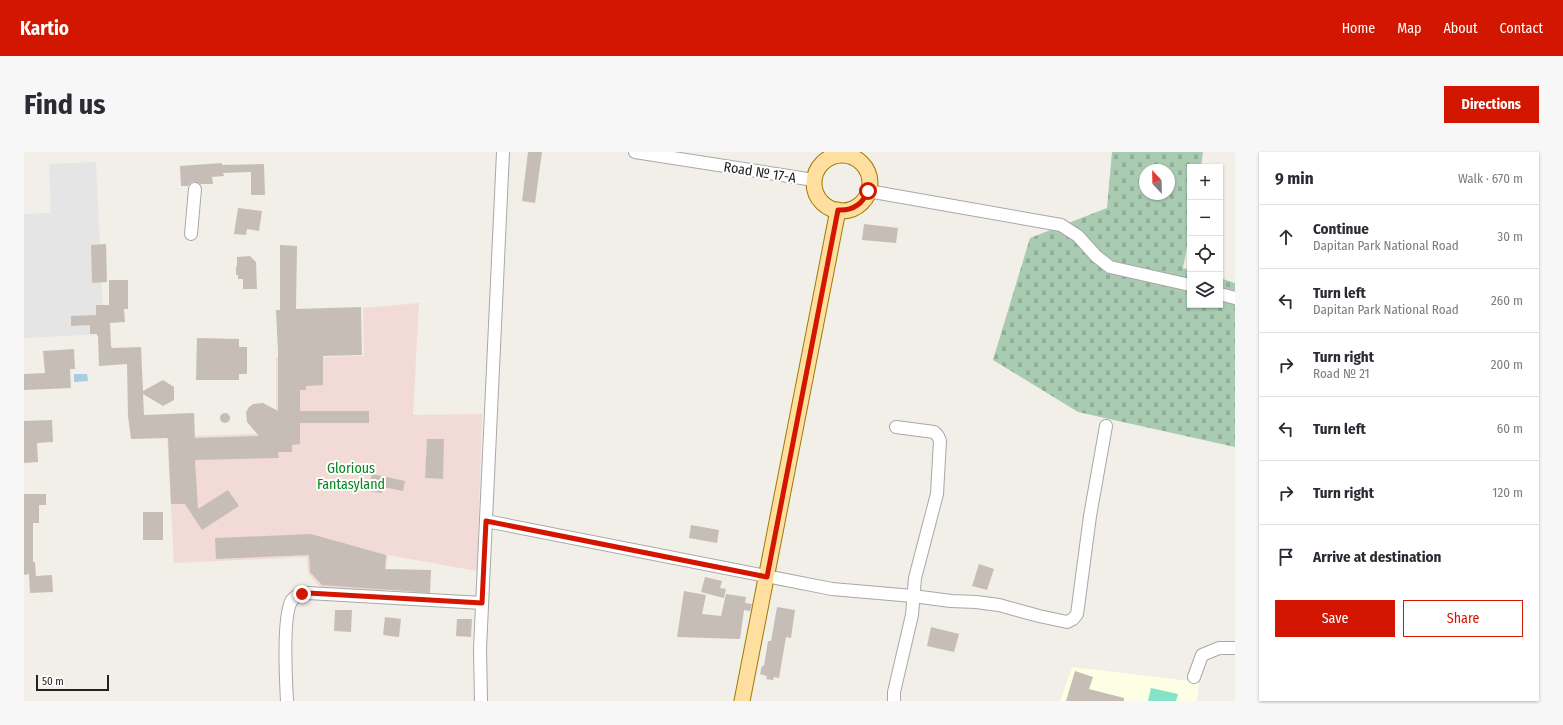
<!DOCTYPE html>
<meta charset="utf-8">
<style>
:root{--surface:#fff;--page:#f7f7f7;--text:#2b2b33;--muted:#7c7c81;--line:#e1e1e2;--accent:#d21600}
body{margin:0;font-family:"Fira Sans Condensed",sans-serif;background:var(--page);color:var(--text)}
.controls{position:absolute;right:12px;top:12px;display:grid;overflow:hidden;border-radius:0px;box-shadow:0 1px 3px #0004}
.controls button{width:36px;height:36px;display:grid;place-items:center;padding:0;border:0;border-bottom:1px solid var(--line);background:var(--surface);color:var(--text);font:20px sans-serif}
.compass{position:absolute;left:1115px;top:12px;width:36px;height:36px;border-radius:50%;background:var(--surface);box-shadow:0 1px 3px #0004;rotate:338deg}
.scale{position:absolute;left:12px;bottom:10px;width:73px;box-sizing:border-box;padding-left:4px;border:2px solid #212121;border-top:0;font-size:11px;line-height:14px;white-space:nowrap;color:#212121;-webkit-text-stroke:3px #fff;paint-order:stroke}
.stop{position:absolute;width:12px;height:12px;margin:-9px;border:3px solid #d21600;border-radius:50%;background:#fff}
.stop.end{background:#d21600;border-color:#fff;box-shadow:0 1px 4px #0008}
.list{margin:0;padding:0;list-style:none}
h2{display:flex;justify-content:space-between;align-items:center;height:52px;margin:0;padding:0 16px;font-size:17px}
h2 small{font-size:13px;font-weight:400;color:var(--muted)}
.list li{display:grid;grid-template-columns:26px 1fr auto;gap:12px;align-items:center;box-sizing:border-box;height:64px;padding:0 16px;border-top:1px solid var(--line)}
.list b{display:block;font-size:15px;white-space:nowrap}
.list p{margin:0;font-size:13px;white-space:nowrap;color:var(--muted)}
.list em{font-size:13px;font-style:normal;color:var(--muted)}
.actions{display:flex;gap:8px;padding:12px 16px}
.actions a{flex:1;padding:9px 0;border:1px solid var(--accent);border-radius:0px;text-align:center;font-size:14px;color:var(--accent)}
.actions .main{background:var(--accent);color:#fff}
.icon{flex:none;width:22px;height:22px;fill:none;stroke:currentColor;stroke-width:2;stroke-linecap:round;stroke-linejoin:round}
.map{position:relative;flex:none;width:1211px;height:549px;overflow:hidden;border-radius:0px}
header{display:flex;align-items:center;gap:24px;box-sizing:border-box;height:56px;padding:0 20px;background:var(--accent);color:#fff}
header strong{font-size:19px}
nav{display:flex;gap:22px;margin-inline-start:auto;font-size:14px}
.intro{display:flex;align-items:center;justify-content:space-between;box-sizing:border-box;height:96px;padding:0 24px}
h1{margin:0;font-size:28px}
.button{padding:10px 18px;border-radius:0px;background:var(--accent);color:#fff;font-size:14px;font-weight:700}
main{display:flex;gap:24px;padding:0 24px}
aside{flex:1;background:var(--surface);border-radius:0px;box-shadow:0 1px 3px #0004}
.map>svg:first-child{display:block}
</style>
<header>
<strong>Kartio</strong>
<nav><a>Home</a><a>Map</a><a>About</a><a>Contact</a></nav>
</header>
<div class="intro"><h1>Find us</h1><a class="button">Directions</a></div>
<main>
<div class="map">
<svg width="1211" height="549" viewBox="0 0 1211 549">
<defs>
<pattern id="cemetery-stones" width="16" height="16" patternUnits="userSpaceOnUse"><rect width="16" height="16" fill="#a8cbb1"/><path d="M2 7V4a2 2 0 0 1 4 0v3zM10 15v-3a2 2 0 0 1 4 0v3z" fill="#90ae98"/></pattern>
</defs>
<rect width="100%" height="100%" fill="#f1efe7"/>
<path fill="#f2dad6" d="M395,151L389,263L458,262L453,419L364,403L359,439L297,436L284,421L283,405L150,411L143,285L252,281V206L340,204L339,156Z"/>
<path fill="#fcffe3" d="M1048,515L1175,530L1173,549H1036Z"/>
<path fill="url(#cemetery-stones)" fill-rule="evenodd" d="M1088,0H1179L1177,15H1166V77L1159,116L1166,118V153H1196V126L1211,131V295L1054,260L969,208L1006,86L1083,56ZM1121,18H1145V42H1121Z"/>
<path fill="#84e2c7" d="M1127,536L1154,542L1152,549H1124Z"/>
<path fill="#e5e5e5" d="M72,10L80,182L0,186V62L27,61L25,12Z"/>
<path fill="#a7cde0" d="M50,222H63L64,229L50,230Z"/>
<g fill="#c6beb6">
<path d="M504,0H518L511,51L498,49Z"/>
<path d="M198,11V13L240,12L241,43H227V20L199,21L200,24L188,25L189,32H177L171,30H168L164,34H157L156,14Z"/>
<path d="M214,56L238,59L235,79L223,77L222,83L210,82Z"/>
<path d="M840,72L874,76L872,91L838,88Z"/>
<path d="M82,92L83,130L68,131L67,93Z"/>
<path d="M256,93L273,94L272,157L337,155L338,203L299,204V233L282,234V238H276V259H345V271H276V292L268,293V300H254L255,306L171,308L174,357L204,338L215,354L178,378L161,352H147L144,286L107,287L104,264L103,212L75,214L74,184H73V182H66V173L47,174V164L72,163V153H85V128H104V157H100L101,170L86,171L87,194L88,196L117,195L119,239L139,228L150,235V248L139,254L119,242L120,263L170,261L171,286L235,284L223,270L222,260L225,255L229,252L239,251L254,259V200L252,158H256Z"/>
<path d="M226,104L232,110L233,137H219V127H214V123H212V114H213V105Z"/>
<path d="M173,186L215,187V195H223V222H215V228H172Z"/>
<path d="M50,197L51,217H46L47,236L0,238V222L21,221L19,199Z"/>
<circle cx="201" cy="266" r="5"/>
<path d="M28,268L29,290L13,291L14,310L0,311V269Z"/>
<path d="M403,287H420L419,327L401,326Z"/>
<path d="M348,322L381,329L379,339L359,335L358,341L344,339Z"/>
<path d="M0,342H22V353H15V371H9V410H11L12,424L28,423L29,440L6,441L5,422L0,423Z"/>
<rect x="119" y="360" width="20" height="28"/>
<path d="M667,373L695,378L693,391L665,386Z"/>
<path d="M287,382L362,403L361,417L407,418L406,441L298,433L286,420L285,403L192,407L191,386Z"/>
<path d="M955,412L970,417L963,438L948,434Z"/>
<path d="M681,425L698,429L696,436L702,437L700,446L677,440Z"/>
<path d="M660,439L682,443L678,462L697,464L702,442L722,445L721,451L728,452L726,459L720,458L716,487L653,485Z"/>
<path d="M753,455L771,458L767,486L762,485L755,526L750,525L749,528L742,527L743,524L736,522L738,514H740L744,489H747Z"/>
<path d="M311,458H328L327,480L310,479Z"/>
<path d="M361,465L377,467L375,485L359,483Z"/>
<path d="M433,467H448L447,485L432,484Z"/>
<path d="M907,475L935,482L930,500L903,494Z"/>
<path d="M1051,519L1069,525L1065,537L1100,546V549H1042Z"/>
</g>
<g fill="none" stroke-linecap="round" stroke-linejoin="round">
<defs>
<g id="minor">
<path d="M611,0L790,28"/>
<path d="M844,39L1037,73L1054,84L1072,104L1086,115L1166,133"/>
<path d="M167,82L171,37"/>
<path d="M1196,142L1211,146"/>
<path d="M462,369L808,437L889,444L927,449L952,450L975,453L1015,464L1043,470L1049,467L1053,462L1054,455L1066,364L1082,274"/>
<path d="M1170,525L1178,503L1195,496H1211"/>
<path d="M263,549C262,530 258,462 268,448C272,443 278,442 284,441L458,451"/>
<path d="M457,549L456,497L479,0"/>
<path d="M870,549V540L888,463L891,426L913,342L916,289L914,284L910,280L872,275"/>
</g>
<g id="major">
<circle cx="818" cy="31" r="28"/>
<path d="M718,549L814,58"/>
</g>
</defs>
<use href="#minor" stroke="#a8a8a8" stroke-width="14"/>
<use href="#major" stroke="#9e7a00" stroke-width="17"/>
<use href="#minor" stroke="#fff" stroke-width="12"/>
<use href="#major" stroke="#fedf9f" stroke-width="15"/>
</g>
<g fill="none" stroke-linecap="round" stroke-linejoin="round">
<path stroke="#d21600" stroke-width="5" d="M278,442L284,441L458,451L462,369L743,425L814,58C828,59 838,53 844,39"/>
</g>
<g text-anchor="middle" stroke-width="4" stroke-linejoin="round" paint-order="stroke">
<g font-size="14" fill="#212121" stroke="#fff">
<text transform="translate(736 20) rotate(9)" y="5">Road № 17-A</text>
</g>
<g font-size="14" fill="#098520" stroke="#fff">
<text x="327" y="321">Glorious<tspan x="327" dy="16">Fantasyland</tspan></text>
</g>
</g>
</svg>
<div class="controls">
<button>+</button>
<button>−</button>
<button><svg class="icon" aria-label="locate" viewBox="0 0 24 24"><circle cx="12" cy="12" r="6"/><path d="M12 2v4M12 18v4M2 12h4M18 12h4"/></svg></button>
<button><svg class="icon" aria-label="layers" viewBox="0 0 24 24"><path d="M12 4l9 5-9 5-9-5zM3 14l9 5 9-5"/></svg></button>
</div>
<svg class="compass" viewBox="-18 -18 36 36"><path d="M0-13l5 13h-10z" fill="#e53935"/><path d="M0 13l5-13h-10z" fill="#7c7c81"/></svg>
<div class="scale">50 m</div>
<div class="stop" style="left:844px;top:39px"></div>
<div class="stop end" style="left:278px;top:442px"></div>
</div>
<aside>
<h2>9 min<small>Walk · 670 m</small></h2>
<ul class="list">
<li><svg class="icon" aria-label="ahead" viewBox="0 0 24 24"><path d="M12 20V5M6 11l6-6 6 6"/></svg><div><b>Continue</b><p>Dapitan Park National Road</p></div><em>30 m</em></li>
<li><svg class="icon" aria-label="left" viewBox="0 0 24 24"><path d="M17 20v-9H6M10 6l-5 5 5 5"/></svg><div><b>Turn left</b><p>Dapitan Park National Road</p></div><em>260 m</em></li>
<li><svg class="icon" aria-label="right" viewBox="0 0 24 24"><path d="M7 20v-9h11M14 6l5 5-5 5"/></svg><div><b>Turn right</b><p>Road № 21</p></div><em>200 m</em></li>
<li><svg class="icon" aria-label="left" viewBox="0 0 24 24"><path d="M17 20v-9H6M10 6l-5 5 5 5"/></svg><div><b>Turn left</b></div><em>60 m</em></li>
<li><svg class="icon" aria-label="right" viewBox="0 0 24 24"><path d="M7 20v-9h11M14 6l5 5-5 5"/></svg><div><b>Turn right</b></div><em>120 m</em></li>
<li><svg class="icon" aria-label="arrive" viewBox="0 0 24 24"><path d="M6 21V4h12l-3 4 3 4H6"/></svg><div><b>Arrive at destination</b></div></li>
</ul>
<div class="actions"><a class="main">Save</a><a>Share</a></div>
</aside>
</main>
